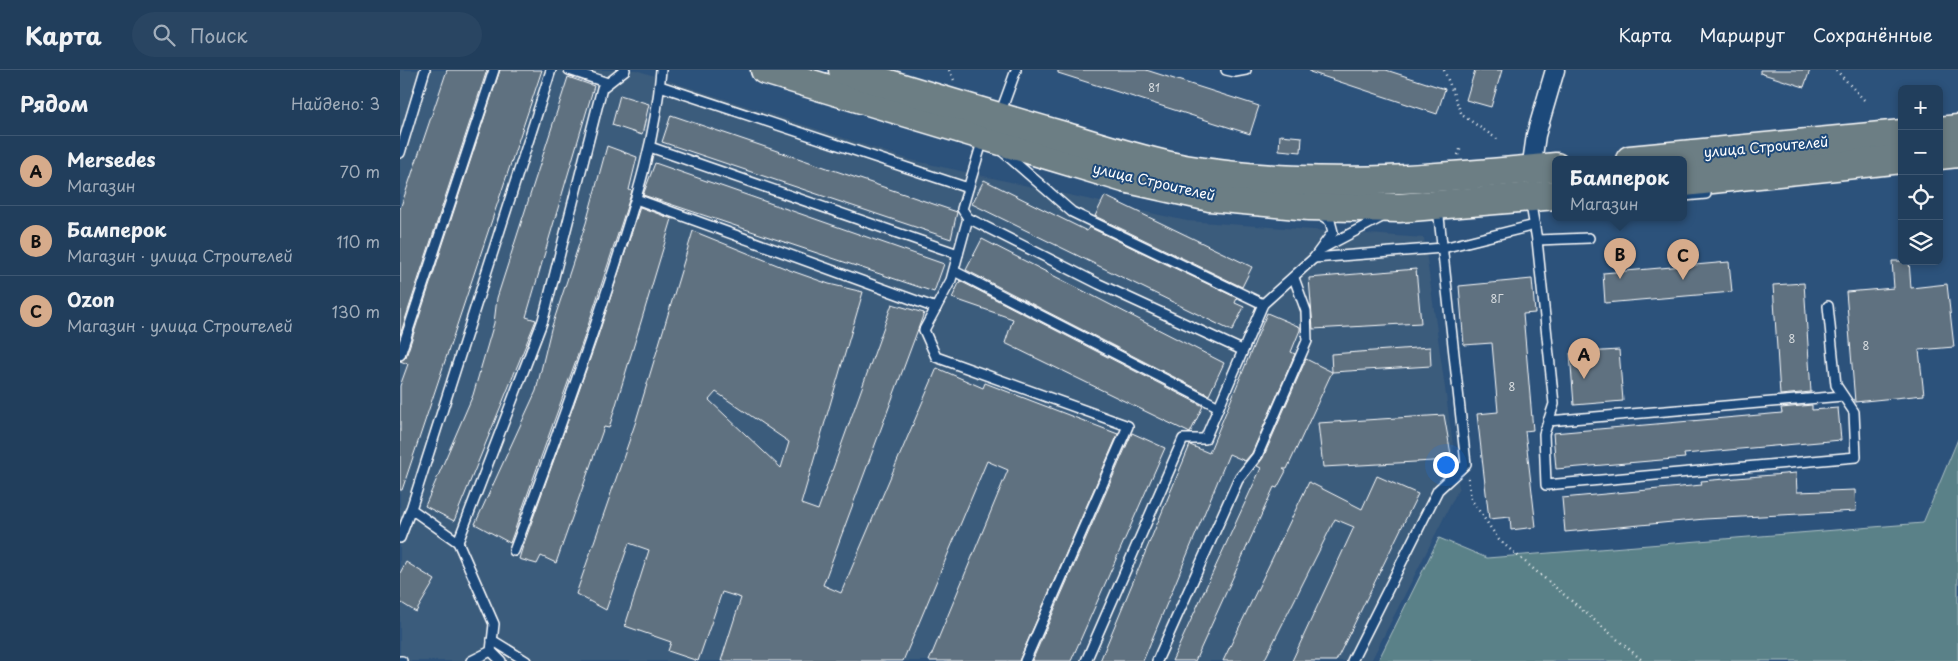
<!DOCTYPE html>
<html lang="ru">
<meta charset="utf-8">
<style>
:root{--surface:#213e5c;--page:#294562;--text:#f1f3f6;--muted:#a2aebb;--line:#3e5772;--accent:#d6ab8b}
body{margin:0;font-family:"Playpen Sans",sans-serif;background:var(--page);color:var(--text)}
.controls{position:absolute;right:15px;top:15px;display:grid;overflow:hidden;border-radius:8px;box-shadow:0 2px 8px #0003}
.controls button{width:45px;height:45px;display:grid;place-items:center;padding:0;border:0;border-bottom:1px solid var(--line);background:var(--surface);color:var(--text);font:25px sans-serif}
.you{position:absolute;left:1045px;top:394px;width:18px;height:18px;margin:-12px;border:4px solid #fff;border-radius:50%;background:#1a73e8;box-shadow:0 0 0 8px #1a73e833}
.badge{display:grid;place-items:center;width:32px;height:32px;border-radius:50%;background:var(--accent);color:#111;font-size:16px;font-weight:700}
.pin{position:absolute;translate:-50% -41px;filter:drop-shadow(0 1px 2px #0008)}
.pin::after{content:'';position:absolute;top:26px;width:18px;height:15px;background:inherit;clip-path:polygon(0 0,100% 0,50% 100%)}
.popup{position:absolute;left:1152px;top:86px;width:135px;height:65px;box-sizing:border-box;display:grid;place-content:center;border-radius:8px;background:var(--surface);filter:drop-shadow(0 1px 4px #0005);font-size:16px;white-space:nowrap;color:var(--muted)}
.popup b{font-size:19px;color:var(--text)}
.popup::after{content:'';position:absolute;left:50%;top:100%;margin-left:-10px;border:10px solid transparent;border-top-color:var(--surface)}
.list{margin:0;padding:0;list-style:none}
h2{display:flex;justify-content:space-between;align-items:center;height:65px;margin:0;padding:0 20px;font-size:21px}
h2 small{font-size:16px;font-weight:400;color:var(--muted)}
.list li{display:grid;grid-template-columns:32px 1fr auto;gap:15px;align-items:center;box-sizing:border-box;height:70px;padding:0 20px;border-top:1px solid var(--line)}
.list b{display:block;font-size:19px;white-space:nowrap}
.list p{margin:0;font-size:16px;white-space:nowrap;color:var(--muted)}
.list em{font-size:16px;font-style:normal;color:var(--muted)}
.icon{flex:none;width:28px;height:28px;fill:none;stroke:currentColor;stroke-width:2;stroke-linecap:round;stroke-linejoin:round}
.map{position:relative;flex:none;width:1558px;height:591px;overflow:hidden}
header{display:flex;align-items:center;gap:30px;box-sizing:border-box;height:70px;padding:0 25px;background:var(--surface);border-bottom:1px solid var(--line)}
header strong{font-size:24px}
nav{display:flex;gap:28px;margin-inline-start:auto;font-size:18px}
.search{width:350px;height:45px;background:var(--page);display:flex;align-items:center;gap:12px;box-sizing:border-box;padding:0 18px;border-radius:28px;color:var(--muted);font-size:19px}
main{display:flex}
aside{flex:1;background:var(--surface)}
.map>svg:first-child{display:block}
</style>
<header>
<strong>Карта</strong>
<div class="search"><svg class="icon" aria-label="search" viewBox="0 0 24 24"><circle cx="10" cy="10" r="6"/><path d="M15 15l6 6"/></svg>Поиск</div>
<nav><a>Карта</a><a>Маршрут</a><a>Сохранённые</a></nav>
</header>
<main>
<aside>
<h2>Рядом<small>Найдено: 3</small></h2>
<ul class="list">
<li><span class="badge">A</span><div><b>Mersedes</b><p>Магазин</p></div><em>70 m</em></li>
<li><span class="badge">B</span><div><b>Бамперок</b><p>Магазин · улица Строителей</p></div><em>110 m</em></li>
<li><span class="badge">C</span><div><b>Ozon</b><p>Магазин · улица Строителей</p></div><em>130 m</em></li>
</ul>
</aside>
<div class="map">
<svg width="1558" height="591" viewBox="0 0 1558 591">
<rect width="100%" height="100%" fill="#2c527b"/>
<filter id="ink" filterUnits="userSpaceOnUse"><feTurbulence type="fractalNoise" baseFrequency=".02" numOctaves="2"/><feDisplacementMap in="SourceGraphic" scale="10" xChannelSelector="R" yChannelSelector="G"/><feConvolveMatrix kernelMatrix="1 2 1 2 8 2 1 2 1" color-interpolation-filters="sRGB"/></filter>
<g filter="url(#ink)">
<path fill="#3b5b7c" d="M0,0H236L511,90L787,151L1024,168L1059,418L971,591H0Z"/>
<path fill="#5a8188" stroke="#acc0c4" d="M1558,369V591H978L1039,468L1087,488L1523,453Z"/>
<g fill="#5e7180" stroke="#fff" fill-rule="evenodd">
<path d="M47,0H87L0,265V139Z"/>
<path d="M100,0H142L2,420H0V316L8,294L0,291L6,287Z"/>
<path d="M658,0H746L859,36L850,64L658,3Z"/>
<path d="M910,0H986L1045,19L1037,44L910,2Z"/>
<path d="M1075,0H1102L1091,37L1066,30Z"/>
<path d="M1360,0H1410L1404,17L1360,3Z"/>
<path d="M168,7L194,16L126,247L136,250L54,451L25,436L73,325L94,253L97,228Z"/>
<path d="M220,25L249,34L242,65L212,55Z"/>
<path d="M271,45L557,142L551,169L262,72Z"/>
<path d="M880,65L902,67L901,82L879,80Z"/>
<path d="M207,76L237,87L229,120L232,121L184,268L110,473L75,454L136,321L151,259L186,153Z"/>
<path d="M255,93L544,194L534,222L243,125Z"/>
<path d="M584,110L687,161L689,157L837,228L835,233L844,237L832,261L572,134Z"/>
<path d="M705,126L852,197L842,217L695,146Z"/>
<path d="M240,137L272,149L209,358L204,357L156,493L141,486L137,494L119,489L122,479L196,272Z"/>
<path d="M293,161L392,201L429,214L463,222L401,434L418,440L492,234L524,243L423,515L441,523L537,298L583,318L585,313L718,364L619,591H529L608,400L587,391L503,591H321L341,528L322,522L298,591L268,581L271,572L225,556L249,480L229,473L206,540L176,524L235,354ZM316,322L389,372L381,398L309,330Z"/>
<path d="M582,169L824,293L809,325L566,200Z"/>
<path d="M1492,191H1509L1511,218L1547,214L1554,277L1519,280L1524,325L1455,332L1446,222L1494,218Z"/>
<path d="M1329,192L1332,222L1205,233L1203,203Z"/>
<path d="M1016,199L1021,253L913,259L909,208Z"/>
<path d="M1132,209L1135,243L1123,244L1133,360L1125,361L1136,457L1111,460L1110,447L1089,449L1077,344L1098,342L1092,273L1064,275L1059,216Z"/>
<path d="M560,211L803,336L790,363L605,273L613,249L552,228Z"/>
<path d="M1404,213L1411,322L1380,325L1373,215Z"/>
<path d="M867,243L900,257V260L891,282L895,284L852,383L845,391L829,384L743,591H700L790,375L809,383Z"/>
<path d="M1030,277L1031,296L932,302L931,284Z"/>
<path d="M1219,280L1223,331L1174,335L1170,283Z"/>
<path d="M906,289L932,302L887,399H883L886,401L877,418L874,417L795,591H772L861,398L857,396L863,388Z"/>
<path d="M1412,335V340L1438,338L1441,370L1284,384L1285,388L1156,399L1153,363L1382,343L1381,338Z"/>
<path d="M1044,345L1052,390L923,397L918,353Z"/>
<path d="M732,363L765,378L671,591H632Z"/>
<path d="M1396,403L1397,422L1455,420L1456,441L1305,449L1165,462L1162,428L1302,415L1301,411Z"/>
<path d="M977,406L1018,424L936,591H892L954,457L935,449L864,591H823L909,412L962,439Z"/>
<path d="M6,492L35,510L16,542L0,532V503Z"/>
</g>
<g fill="none" stroke-linecap="round" stroke-linejoin="round">
<defs>
<g id="service">
<path d="M169,0L208,13"/>
<path d="M826,0L835,2L846,0"/>
<path d="M260,16L568,118"/>
<path d="M600,44L616,0"/>
<path d="M583,69L562,139L568,148L551,210L524,260L536,287L728,356L625,591"/>
<path d="M250,77L558,184"/>
<path d="M602,81L672,142L863,234"/>
<path d="M0,83L25,0"/>
<path d="M1284,126L1306,124"/>
<path d="M236,129L536,238"/>
<path d="M1130,129L1137,170L1154,334L1144,364L1146,415L1456,387L1454,342L1436,315L1428,236"/>
<path d="M568,148L699,214L842,280"/>
<path d="M1137,170L1189,168"/>
<path d="M923,178L982,147"/>
<path d="M914,188L1043,178L1135,155"/>
<path d="M554,201L817,336"/>
<path d="M0,285L94,0"/>
<path d="M1148,351L1443,326"/>
<path d="M0,468L11,439"/>
<path d="M58,472L11,439L151,0"/>
<path d="M114,481C149,388 183,294 214,199C235,133 256,69 261,0"/>
<path d="M92,570L126,591"/>
<path d="M91,581L101,591"/>
<path d="M0,591H2"/>
<path d="M71,591L91,581L94,554L58,472L143,250L202,18L225,0"/>
<path d="M686,591L783,369H805L863,234L914,188L933,162L930,151L920,144"/>
<path d="M757,591L838,410L857,386L907,271L906,241L894,208"/>
<path d="M952,591L1038,420L1066,394L1038,138"/>
</g>
<path id="minor" d="M1131,100L1136,65L1155,0"/>
<g id="primary">
<path d="M365,0L724,108L810,127L909,136L999,138L1156,125"/>
<path d="M443,0C515,22 587,44 660,65C700,77 742,91 784,99C908,120 1032,109 1156,97"/>
<path d="M1539,61L1558,59"/>
<path d="M1539,85L1558,83"/>
<path d="M1230,90L1502,64"/>
<path d="M1284,112L1502,89"/>
</g>
</defs>
<use href="#service" stroke="#fff" stroke-width="12"/>
<use href="#minor" stroke="#fff" stroke-width="21"/>
<use href="#primary" stroke="#fff" stroke-width="31"/>
<g stroke="#fff" stroke-width="2.5" stroke-dasharray="1 4" stroke-linecap="butt">
<path d="M549,0L555,12"/>
<path d="M1044,0L1062,45L1100,71"/>
<path d="M1436,0L1466,32"/>
<path d="M1058,85L1061,77"/>
<path d="M1068,408L1071,429L1099,470L1243,591"/>
</g>
<use href="#service" stroke="#1f4a7a" stroke-width="9"/>
<use href="#minor" stroke="#1f4a7a" stroke-width="18"/>
<use href="#primary" stroke="#6c7e84" stroke-width="28"/>
</g>
</g>
<g text-anchor="middle" stroke-width="4" stroke-linejoin="round" paint-order="stroke">
<g font-size="11" fill="#d7dcdf">
<text x="754" y="22">81</text>
<text x="1097" y="233">8Г</text>
<text x="1392" y="273">8</text>
<text x="1466" y="280">8</text>
<text x="1112" y="321">8</text>
</g>
<g font-size="14" fill="#fff" stroke="#1f4a7a">
<text transform="translate(1366 77) rotate(-5)" y="5">улица Строителей</text>
<text transform="translate(754 112) rotate(13)" y="5">улица Строителей</text>
</g>
</g>
</svg>
<div class="controls">
<button>+</button>
<button>−</button>
<button><svg class="icon" aria-label="locate" viewBox="0 0 24 24"><circle cx="12" cy="12" r="6"/><path d="M12 2v4M12 18v4M2 12h4M18 12h4"/></svg></button>
<button><svg class="icon" aria-label="layers" viewBox="0 0 24 24"><path d="M12 4l9 5-9 5-9-5zM3 14l9 5 9-5"/></svg></button>
</div>
<div class="you"></div>
<div class="pin badge" style="left:1184px;top:309px">A</div>
<div class="pin badge" style="left:1220px;top:209px">B</div>
<div class="popup"><b>Бамперок</b>Магазин</div>
<div class="pin badge" style="left:1283px;top:210px">C</div>
</div>
</main>
